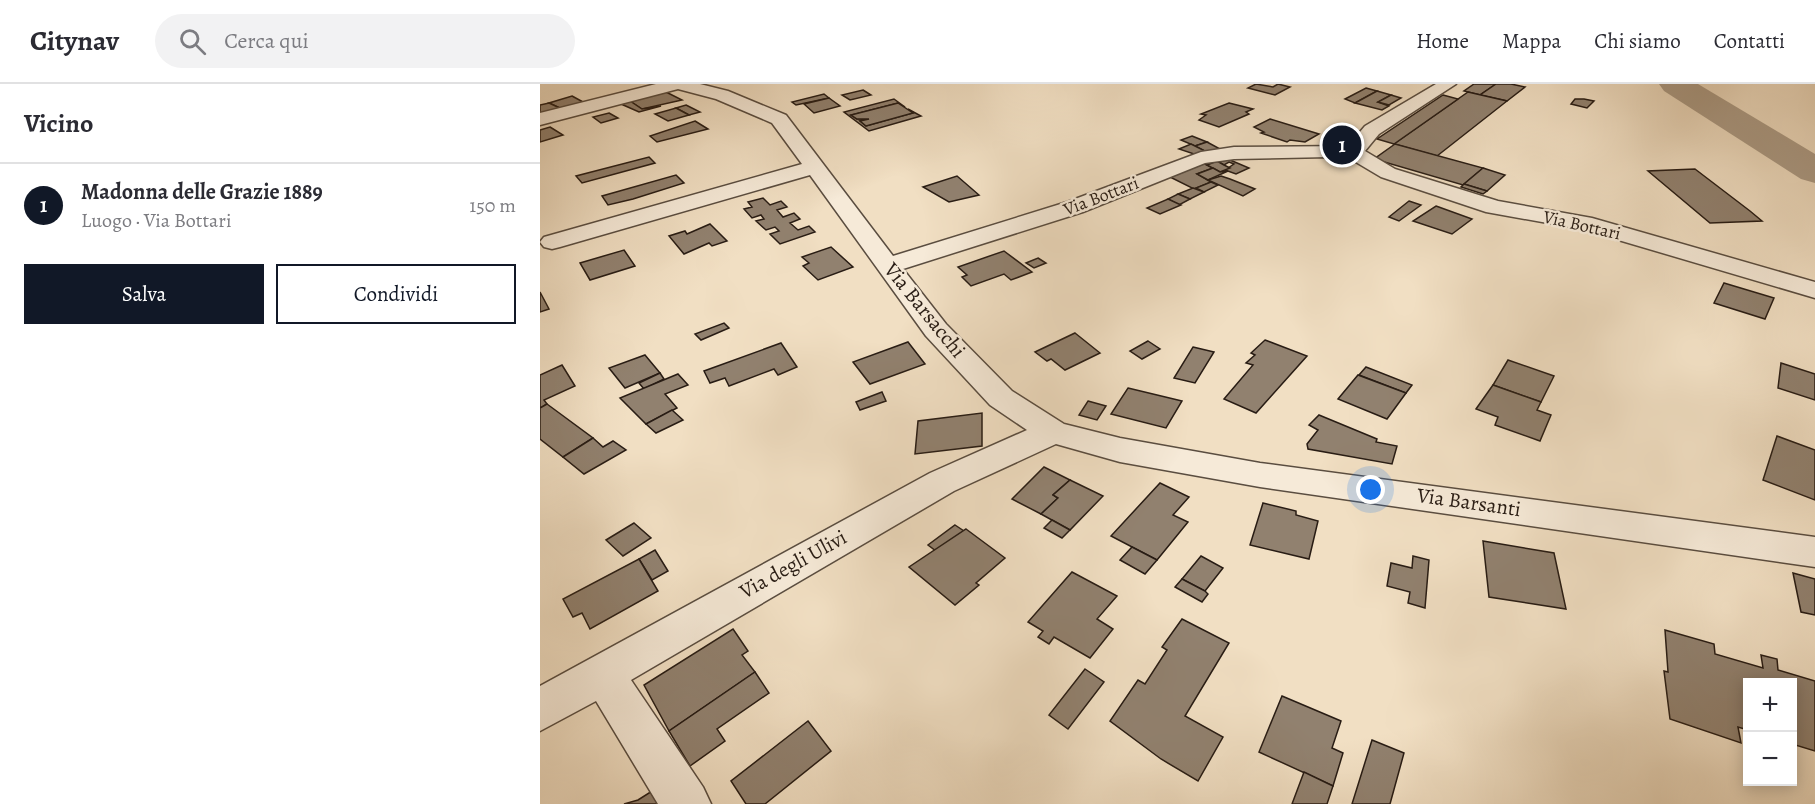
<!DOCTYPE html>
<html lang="it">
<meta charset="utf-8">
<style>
:root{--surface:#fff;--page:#f2f2f3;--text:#2b2b33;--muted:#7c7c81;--line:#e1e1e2;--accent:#111827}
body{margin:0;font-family:Alegreya,serif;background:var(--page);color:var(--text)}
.controls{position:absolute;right:18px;bottom:18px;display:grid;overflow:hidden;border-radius:0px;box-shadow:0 3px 15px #0003}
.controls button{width:54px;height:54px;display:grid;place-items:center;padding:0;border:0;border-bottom:2px solid var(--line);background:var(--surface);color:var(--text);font:30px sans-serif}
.you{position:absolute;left:831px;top:406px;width:21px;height:21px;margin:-15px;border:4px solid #fff;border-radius:50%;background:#1a73e8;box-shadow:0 0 0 9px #1a73e833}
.badge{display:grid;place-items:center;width:39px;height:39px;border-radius:50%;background:var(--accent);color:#fff;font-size:20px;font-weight:700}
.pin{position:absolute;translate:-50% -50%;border:3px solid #fff;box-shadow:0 2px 6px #0006}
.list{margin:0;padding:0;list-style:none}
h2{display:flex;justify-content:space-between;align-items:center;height:78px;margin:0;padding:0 24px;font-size:26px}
h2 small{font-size:20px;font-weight:400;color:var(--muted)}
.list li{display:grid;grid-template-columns:39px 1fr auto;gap:18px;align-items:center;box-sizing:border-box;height:84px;padding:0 24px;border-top:2px solid var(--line)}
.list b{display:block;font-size:22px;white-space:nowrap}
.list p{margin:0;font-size:20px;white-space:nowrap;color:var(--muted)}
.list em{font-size:20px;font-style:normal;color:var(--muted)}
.actions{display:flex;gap:12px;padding:18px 24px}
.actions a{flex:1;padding:14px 0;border:2px solid var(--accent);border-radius:0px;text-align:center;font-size:21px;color:var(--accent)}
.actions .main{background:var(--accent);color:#fff}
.icon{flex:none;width:33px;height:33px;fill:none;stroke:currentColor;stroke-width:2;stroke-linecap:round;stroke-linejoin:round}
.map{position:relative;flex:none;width:1275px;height:720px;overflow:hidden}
header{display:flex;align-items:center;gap:36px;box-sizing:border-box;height:84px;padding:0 30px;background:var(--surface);border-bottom:2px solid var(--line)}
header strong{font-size:28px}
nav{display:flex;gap:33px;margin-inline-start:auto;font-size:21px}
.search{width:420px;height:54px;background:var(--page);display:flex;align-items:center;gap:15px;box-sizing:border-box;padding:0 21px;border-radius:33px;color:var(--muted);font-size:22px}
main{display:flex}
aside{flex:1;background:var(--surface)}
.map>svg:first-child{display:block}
</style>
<header>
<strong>Citynav</strong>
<div class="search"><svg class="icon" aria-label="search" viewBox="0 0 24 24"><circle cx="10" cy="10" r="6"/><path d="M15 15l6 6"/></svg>Cerca qui</div>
<nav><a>Home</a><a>Mappa</a><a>Chi siamo</a><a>Contatti</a></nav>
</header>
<main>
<aside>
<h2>Vicino<small></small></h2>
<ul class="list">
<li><span class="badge">1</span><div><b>Madonna delle Grazie 1889</b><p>Luogo · Via Bottari</p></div><em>150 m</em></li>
</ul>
<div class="actions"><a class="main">Salva</a><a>Condividi</a></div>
</aside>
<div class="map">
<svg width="1275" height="720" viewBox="0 0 1275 720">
<rect width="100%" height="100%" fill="#f1dfc3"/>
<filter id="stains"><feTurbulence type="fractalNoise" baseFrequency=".00333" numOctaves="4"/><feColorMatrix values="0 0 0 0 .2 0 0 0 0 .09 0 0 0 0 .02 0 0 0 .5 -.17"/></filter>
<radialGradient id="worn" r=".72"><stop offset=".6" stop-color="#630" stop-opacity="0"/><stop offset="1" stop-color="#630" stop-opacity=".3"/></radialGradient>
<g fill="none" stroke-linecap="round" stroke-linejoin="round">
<path fill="#ad9d88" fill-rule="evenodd" d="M1119,0H1158L1275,70V99L1261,95L1124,7Z"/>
</g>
<g fill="#91816f" stroke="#281c14" stroke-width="1.5">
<path d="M716,0L733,3L738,0L750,3L735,11L708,4Z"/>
<path d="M934,0H956L940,11L924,7Z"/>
<path d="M956,0H971L985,3L967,17L940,11Z"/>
<path d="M826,4L837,7L815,19L805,15Z"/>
<path d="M323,6L331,11L310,16L302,11Z"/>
<path d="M837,7L851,11L838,18L849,22L842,26L815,19Z"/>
<path d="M126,8L142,16L102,25L90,17Z"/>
<path d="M928,8L967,17L897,72L854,60Z"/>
<path d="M284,10L289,14L256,21L252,18Z"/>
<path d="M851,11L861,14L849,21L838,18Z"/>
<path d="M903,11L918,15L854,60L837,55Z"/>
<path d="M32,12L45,19L22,25L9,19Z"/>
<path d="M289,14L300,22L274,29L264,20Z"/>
<path d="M354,15L365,23L358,19L311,31L317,35H329L320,37L326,42L373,29L368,25L381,32L329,47L304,28Z"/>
<path d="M1035,15H1044L1054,17L1047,24L1031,20Z"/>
<path d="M90,17L102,25L121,22L99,28L81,20Z"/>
<path d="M9,19L22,25L0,31V21Z"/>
<path d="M358,19L373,29L326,42L320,37L329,35H317L311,31Z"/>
<path d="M689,19L713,25L706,28L709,30L679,43L659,36L666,31L661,30Z"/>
<path d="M146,21L160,28L149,31L136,24Z"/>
<path d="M136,24L149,31L128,37L115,30Z"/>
<path d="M69,29L78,34L61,39L53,33Z"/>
<path d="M730,35L779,50L765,58L750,56L747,58L721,49L724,48L714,43Z"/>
<path d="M155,37L168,45L117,58L110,52Z"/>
<path d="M10,43L23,51L0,58V46Z"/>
<path d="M652,52L667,58L655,62L641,56Z"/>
<path d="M667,58L682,66L670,70L655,62Z"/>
<path d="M651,60L669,69L660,72L639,65Z"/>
<path d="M855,60L943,84L923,101L834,75Z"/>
<path d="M109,73L115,79L42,99L36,92Z"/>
<path d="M683,73L709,84L696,90L685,86L694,80L689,78L684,81L677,77L667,81L660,78Z"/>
<path d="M659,77L673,84L657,90L671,98L654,105L626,91Z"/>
<path d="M677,77L684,81L690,84L680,88L667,81Z"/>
<path d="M673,84L680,88L688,87L668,96L657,90Z"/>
<path d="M943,84L965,91L947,107L924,100Z"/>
<path d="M1155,85L1210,127L1222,137L1170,139L1108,87Z"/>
<path d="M136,91L144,99L93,115L68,121L62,112Z"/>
<path d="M417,92L439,111L409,118L383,103Z"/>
<path d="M681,92L690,95L715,105L703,112L668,96Z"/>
<path d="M671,98L678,101L664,108L656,104Z"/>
<path d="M924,100L947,107L943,110L921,103Z"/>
<path d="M653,104L664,108L650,115L638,110Z"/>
<path d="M638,110L650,115L639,121L628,115Z"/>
<path d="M223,114L230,121L241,117L247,123L237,126L243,133L254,129L260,135L250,139L258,146L269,142L275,148L240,160L230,150L239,147L235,143L226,146L216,137L224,135L221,131L212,134L204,125L212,123L208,118Z"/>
<path d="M628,115L641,121L620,130L607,124Z"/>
<path d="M869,117L881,121L859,137L849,133Z"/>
<path d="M896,122L932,135L912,150L873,137Z"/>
<path d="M170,140L187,157L172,162L169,159L144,170L129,152L145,147L147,150Z"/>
<path d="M291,163L313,183L278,196L263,182L269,179L262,173Z"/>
<path d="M84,166L95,182L50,196L40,179Z"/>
<path d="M464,167L492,188L471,196L464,190L431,202L422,193L427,191L418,183Z"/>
<path d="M498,174L506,179L494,184L486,179Z"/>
<path d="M1184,199L1234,214L1225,235L1174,219Z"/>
<path d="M0,208L9,225L0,228Z"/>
<path d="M184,239L189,244L161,256L155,250Z"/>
<path d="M535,249L560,269L525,286L511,275L507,277L495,268Z"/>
<path d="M725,256L767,272L716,329L684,315L713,281L706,279L715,271L711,269Z"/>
<path d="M608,257L620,265L602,275L590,267Z"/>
<path d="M368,258L385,280L330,300L313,278Z"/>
<path d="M241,259L257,283L238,291L234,285L189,302L185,294L170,299L164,287Z"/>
<path d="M653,263L674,268L655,299L634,294Z"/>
<path d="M105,271L120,289L85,304L69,284Z"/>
<path d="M968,276L1014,292L1001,318L953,301Z"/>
<path d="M1241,279L1275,290V316L1238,304Z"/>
<path d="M22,281L35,302L4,316L7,320L0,324V291Z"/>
<path d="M826,283L872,301L866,309L819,291Z"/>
<path d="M120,289L124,295L104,305L99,299Z"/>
<path d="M138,290L148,301L125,310L137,324L106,340L80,314Z"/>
<path d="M818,291L866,309L847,335L798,315Z"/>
<path d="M953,301L1001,318L997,326L1011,331L1000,357L955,341L958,333L936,325Z"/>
<path d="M588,304L642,317L626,344L571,330Z"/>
<path d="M342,308L346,317L320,326L316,318Z"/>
<path d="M548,317L566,322L557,336L539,331Z"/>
<path d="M7,320L53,354L23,373L0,355V324Z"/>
<path d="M132,326L143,336L116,349L106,340Z"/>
<path d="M442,329V362L375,370L378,337Z"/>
<path d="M779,331L837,355L836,358L857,362L852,380L768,365L767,360L778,346L769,341Z"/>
<path d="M1237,352L1275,366V416L1223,396Z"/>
<path d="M53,354L63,363L73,357L86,366L44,390L23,373Z"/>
<path d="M504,383L530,396L513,411L518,414L501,430L472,415Z"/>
<path d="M530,396L563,412L530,446L501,430L518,414L513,411Z"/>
<path d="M620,399L649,413L633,431L648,438L617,476L571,452Z"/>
<path d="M723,419L756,427V431L778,437L769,475L710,461Z"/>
<path d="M512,436L530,446L522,454L504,444Z"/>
<path d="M94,439L111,454L83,472L66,456Z"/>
<path d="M415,441L424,447L396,467L388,461Z"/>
<path d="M426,445L465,474L436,499L439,501L415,521L369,483Z"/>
<path d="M943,457L1014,469L1026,525L949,513Z"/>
<path d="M592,463L617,476L605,490L580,476Z"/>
<path d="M115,466L128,487L112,496L99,475Z"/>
<path d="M661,472L683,484L665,507L642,495Z"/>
<path d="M873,472L889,476L885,524L868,519L870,508L847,502L851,479L872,484Z"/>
<path d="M99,475L118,507L50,545L42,529L33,533L23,515Z"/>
<path d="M532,488L577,512L557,535L573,545L550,574L514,553L509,560L498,553L503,547L488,538Z"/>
<path d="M1253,489L1275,495V531L1261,528Z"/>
<path d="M642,495L665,507L668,510L662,518L635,503Z"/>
<path d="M642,535L689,559L645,632L683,653L658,697L621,675L570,637L598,596L605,600L627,566L622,563Z"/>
<path d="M193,545L208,567L202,571L215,588L129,647L104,601Z"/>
<path d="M1125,546L1174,560L1175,570L1223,584L1221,571L1237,575L1238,586L1275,597V667L1252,660V598H1208V646L1198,643L1201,659L1130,635L1124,587L1128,588Z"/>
<path d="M545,585L564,598L528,645L509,631Z"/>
<path d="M215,588L229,609L177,645L185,657L150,682L129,647Z"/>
<path d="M742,612L801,637L792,664L803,669L793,702L719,668Z"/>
<path d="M268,637L291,667L225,720H206L191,697Z"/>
<path d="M832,656L864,669L850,720H812Z"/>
<path d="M764,688L793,702L787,720H752Z"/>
<path d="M120,702L135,720H84L98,716Z"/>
</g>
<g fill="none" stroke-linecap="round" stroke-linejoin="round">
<defs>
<path id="minor" d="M116,0H160L188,7L246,31L353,172L527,118L661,68L694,63L808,62L825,42L896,0H916L839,50L825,67L855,85L958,117L1052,134L1275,198V214L1041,145L946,128L841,93L809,74L789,73L694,75L665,79L543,128L363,185L406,240L472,307L524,340L580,354L720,379L1275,453V483L720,403L580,378L516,360L414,407L91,596L163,703L171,720H118L56,617L0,647V602L390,389L487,346L450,321L386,252L270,91L20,163L12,165L4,163L0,158L4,153L262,80L232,39L176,15L138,5L0,41V29Z"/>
</defs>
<use href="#minor" stroke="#5a4d40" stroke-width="3"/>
<use href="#minor" fill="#f6ead8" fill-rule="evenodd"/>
</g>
<g text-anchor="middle" stroke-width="5" stroke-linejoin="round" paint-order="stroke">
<g font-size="18" fill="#281c14" stroke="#f6ead8">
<text transform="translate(561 112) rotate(-21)" y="6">Via Bottari</text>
<text transform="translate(1042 141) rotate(13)" y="6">Via Bottari</text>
</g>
<g font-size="21" fill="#281c14" stroke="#f6ead8">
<text transform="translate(385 226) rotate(51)" y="7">Via Barsacchi</text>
<text transform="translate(929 418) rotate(8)" y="7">Via Barsanti</text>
<text transform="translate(253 480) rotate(-29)" y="7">Via degli Ulivi</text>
</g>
</g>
<rect width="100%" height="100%" filter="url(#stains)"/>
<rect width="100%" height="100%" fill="url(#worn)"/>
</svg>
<div class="controls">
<button>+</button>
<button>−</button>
</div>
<div class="you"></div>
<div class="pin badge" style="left:802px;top:61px">1</div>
</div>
</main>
